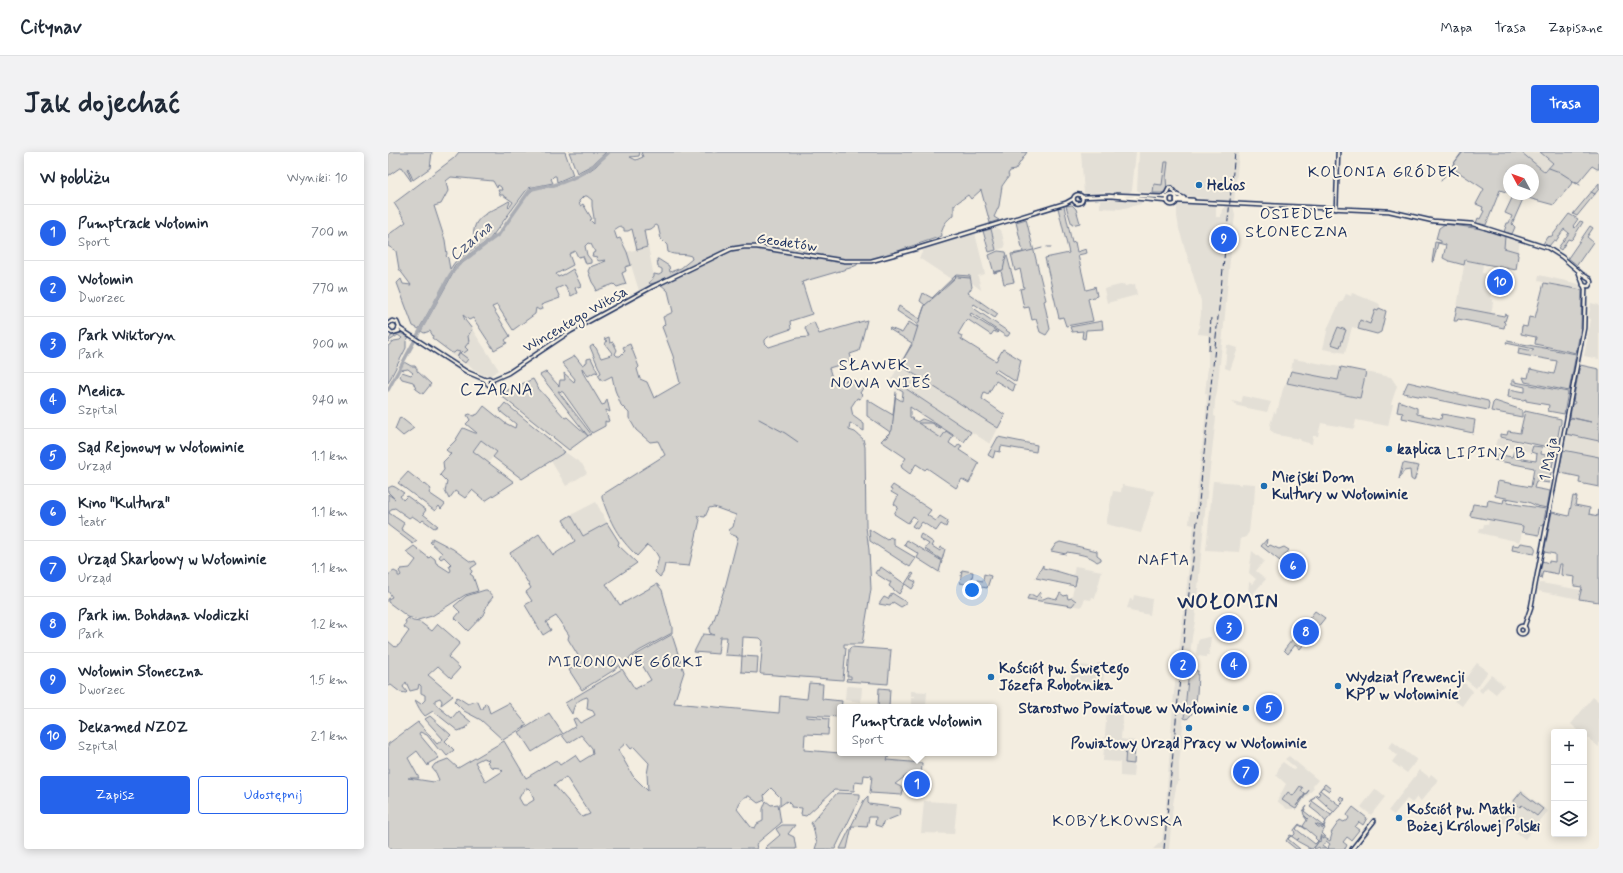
<!DOCTYPE html>
<html lang="pl">
<meta charset="utf-8">
<style>
:root{--surface:#fff;--page:#f2f2f3;--text:#1f2937;--muted:#747a83;--line:#e0e1e3;--accent:#2563eb}
body{margin:0;font-family:Mynerve,sans-serif;background:var(--page);color:var(--text)}
.controls{position:absolute;right:12px;bottom:12px;display:grid;overflow:hidden;border-radius:4px;box-shadow:0 2px 10px #0003}
.controls button{width:36px;height:36px;display:grid;place-items:center;padding:0;border:0;border-bottom:1px solid var(--line);background:var(--surface);color:var(--text);font:20px sans-serif}
.compass{position:absolute;left:1115px;top:12px;width:36px;height:36px;border-radius:50%;background:var(--surface);box-shadow:0 2px 10px #0003;rotate:311deg}
.you{position:absolute;left:584px;top:438px;width:14px;height:14px;margin:-10px;border:3px solid #fff;border-radius:50%;background:#1a73e8;box-shadow:0 0 0 6px #1a73e833}
.badge{display:grid;place-items:center;width:26px;height:26px;border-radius:50%;background:var(--accent);color:#fff;font-size:13px;font-weight:700}
.pin{position:absolute;translate:-50% -50%;border:2px solid #fff;box-shadow:0 1px 4px #0006}
.popup{position:absolute;left:449px;top:552px;width:160px;height:52px;box-sizing:border-box;display:grid;place-content:center;border-radius:4px;background:var(--surface);filter:drop-shadow(0 1px 3px #0005);font-size:13px;white-space:nowrap;color:var(--muted)}
.popup b{font-size:15px;color:var(--text)}
.popup::after{content:'';position:absolute;left:50%;top:100%;margin-left:-8px;border:8px solid transparent;border-top-color:var(--surface)}
.list{margin:0;padding:0;list-style:none}
h2{display:flex;justify-content:space-between;align-items:center;height:52px;margin:0;padding:0 16px;font-size:17px}
h2 small{font-size:13px;font-weight:400;color:var(--muted)}
.list li{display:grid;grid-template-columns:26px 1fr auto;gap:12px;align-items:center;box-sizing:border-box;height:56px;padding:0 16px;border-top:1px solid var(--line)}
.list b{display:block;font-size:15px;white-space:nowrap}
.list p{margin:0;font-size:13px;white-space:nowrap;color:var(--muted)}
.list em{font-size:13px;font-style:normal;color:var(--muted)}
.actions{display:flex;gap:8px;padding:12px 16px}
.actions a{flex:1;padding:9px 0;border:1px solid var(--accent);border-radius:4px;text-align:center;font-size:14px;color:var(--accent)}
.actions .main{background:var(--accent);color:#fff}
.icon{flex:none;width:22px;height:22px;fill:none;stroke:currentColor;stroke-width:2;stroke-linecap:round;stroke-linejoin:round}
.map{position:relative;flex:none;width:1211px;height:697px;overflow:hidden;border-radius:4px}
header{display:flex;align-items:center;gap:24px;box-sizing:border-box;height:56px;padding:0 20px;background:var(--surface);border-bottom:1px solid var(--line)}
header strong{font-size:19px}
nav{display:flex;gap:22px;margin-inline-start:auto;font-size:14px}
.intro{display:flex;align-items:center;justify-content:space-between;box-sizing:border-box;height:96px;padding:0 24px}
h1{margin:0;font-size:28px}
.button{padding:10px 18px;border-radius:4px;background:var(--accent);color:#fff;font-size:14px;font-weight:700}
main{display:flex;gap:24px;padding:0 24px}
aside{flex:1;background:var(--surface);border-radius:4px;box-shadow:0 2px 10px #0003}
.map>svg:first-child{display:block}
</style>
<header>
<strong>Citynav</strong>
<nav><a>Mapa</a><a>Trasa</a><a>Zapisane</a></nav>
</header>
<div class="intro"><h1>Jak dojechać</h1><a class="button">Trasa</a></div>
<main>
<aside>
<h2>W pobliżu<small>Wyniki: 10</small></h2>
<ul class="list">
<li><span class="badge">1</span><div><b>Pumptrack Wołomin</b><p>Sport</p></div><em>700 m</em></li>
<li><span class="badge">2</span><div><b>Wołomin</b><p>Dworzec</p></div><em>770 m</em></li>
<li><span class="badge">3</span><div><b>Park Wiktoryn</b><p>Park</p></div><em>900 m</em></li>
<li><span class="badge">4</span><div><b>Medica</b><p>Szpital</p></div><em>940 m</em></li>
<li><span class="badge">5</span><div><b>Sąd Rejonowy w Wołominie</b><p>Urząd</p></div><em>1.1 km</em></li>
<li><span class="badge">6</span><div><b>Kino &quot;Kultura&quot;</b><p>Teatr</p></div><em>1.1 km</em></li>
<li><span class="badge">7</span><div><b>Urząd Skarbowy w Wołominie</b><p>Urząd</p></div><em>1.1 km</em></li>
<li><span class="badge">8</span><div><b>Park im. Bohdana Wodiczki</b><p>Park</p></div><em>1.2 km</em></li>
<li><span class="badge">9</span><div><b>Wołomin Słoneczna</b><p>Dworzec</p></div><em>1.5 km</em></li>
<li><span class="badge">10</span><div><b>Dekamed NZOZ</b><p>Szpital</p></div><em>2.1 km</em></li>
</ul>
<div class="actions"><a class="main">Zapisz</a><a>Udostępnij</a></div>
</aside>
<div class="map">
<svg width="1211" height="697" viewBox="0 0 1211 697">
<rect width="100%" height="100%" fill="#f3ede0"/>
<filter id="ink" filterUnits="userSpaceOnUse"><feTurbulence type="fractalNoise" baseFrequency=".025" numOctaves="2"/><feDisplacementMap in="SourceGraphic" scale="8" xChannelSelector="R" yChannelSelector="G"/><feConvolveMatrix kernelMatrix="1 2 1 2 8 2 1 2 1" color-interpolation-filters="sRGB"/></filter>
<g filter="url(#ink)">
<g fill="#e3dfd6">
<path d="M693,0H748L744,38L741,41L715,40L696,42Z"/>
<path d="M751,0H851L846,51L793,43L787,37L778,38L773,41L752,40L749,38Z"/>
<path d="M1133,0H1152L1165,11L1157,20Z"/>
<path d="M712,47L753,48V52L732,57L712,56Z"/>
<path d="M789,52L828,53V65H833L834,57H836V53L845,54L847,63L840,126L837,163L829,240L827,249L826,264L828,265L817,359L807,469L804,485L791,612V630H789L785,652L781,697H765L774,689L777,665L786,541L806,373L801,372L802,360H807L818,259L819,242L817,241L820,215V183L810,182L813,162V149L791,77L789,64Z"/>
<path d="M610,76L614,81L617,94L616,96L608,98L603,78Z"/>
<path d="M587,81L597,122L590,124L593,138L584,131L582,124L568,123L563,127L531,106L536,97Z"/>
<path d="M1117,84L1132,89L1130,100L1115,96Z"/>
<path d="M260,94L266,125L263,132L270,129L273,131L252,142L239,100Z"/>
<path d="M1077,108L1095,112L1094,121L1124,127L1122,137L1106,134L1103,147H1105V151L1103,162L1069,155Z"/>
<path d="M1151,123L1191,132L1194,138L1150,129Z"/>
<path d="M736,132L737,134L747,132L749,143L719,151L716,137Z"/>
<path d="M964,141L990,151L992,153L991,156L998,159L993,180L989,182L964,175L957,201L935,197L940,175L952,150H954L958,142L963,144Z"/>
<path d="M1203,151L1211,153V207L1196,204L1203,167L1200,166Z"/>
<path d="M84,177L111,218L103,223H95L62,202Z"/>
<path d="M839,193L850,196L842,218L837,216Z"/>
<path d="M905,207L953,215L950,228L903,219Z"/>
<path d="M512,213L610,276L602,292L503,227Z"/>
<path d="M978,220L1003,225L1009,234L1003,252H1005L1000,274L968,268L966,277L933,271L930,284H925L924,292L913,289L912,287L889,283L882,278V273L886,260L888,261L889,256H890L895,237L898,231L972,246Z"/>
<path d="M855,244L883,250L879,260L850,254L844,249L853,251Z"/>
<path d="M529,270L545,271L558,280L553,286Z"/>
<path d="M1178,282L1211,289V305L1175,298Z"/>
<path d="M1112,286L1145,294L1144,298L1143,300L1107,293L1109,287Z"/>
<path d="M93,288L109,300L100,311L85,299Z"/>
<path d="M177,300L194,312L199,321L178,334L163,309Z"/>
<path d="M825,329L850,331V332L853,333V331L867,332L866,353H864L861,380L857,386H853L851,400L818,398Z"/>
<path d="M734,333L766,339L753,381L718,372L725,339L733,340Z"/>
<path d="M208,350L219,371L195,384L183,363Z"/>
<path d="M1101,368L1135,374L1132,390L1091,381L1092,376L1095,377L1096,372L1100,373Z"/>
<path d="M864,399L876,409L868,419L878,427L862,445L860,443L861,430L864,432L868,427L861,421Z"/>
<path d="M687,414L714,419L707,446L704,445L703,448L697,447L693,455L682,453L686,435H688L690,425L685,424Z"/>
<path d="M1153,431L1193,438L1191,447L1150,439L1151,432Z"/>
<path d="M746,443L764,447L762,463L742,459L743,457L739,456L742,447L745,448Z"/>
<path d="M821,485H823L821,503H818V505L810,504L808,502L810,489L812,487Z"/>
<path d="M709,511L717,512L715,531L682,529L684,512L709,515Z"/>
<path d="M1089,511L1097,517L1096,519L1097,518L1100,520L1088,536L1077,527Z"/>
<path d="M1103,523L1116,533L1108,542L1099,535L1094,541L1091,538Z"/>
<path d="M1075,530L1085,539L1074,554L1063,546Z"/>
<path d="M460,534L474,535L473,550L457,548L458,535Z"/>
<path d="M523,539L539,540L538,555H523V546H526V544H523Z"/>
<path d="M1205,545L1211,550V595L1196,583V580H1192L1183,572Z"/>
<path d="M719,556L733,557V562L735,563L733,587L748,589L745,625L732,624V610L715,609Z"/>
<path d="M1005,590L1029,608L1019,621L1004,610L1009,603L1000,596Z"/>
<path d="M901,604L930,628L925,634L926,636L909,657H899L889,649L898,632L888,623L892,613L895,610L906,618L908,616L897,607Z"/>
<path d="M1032,618L1041,625L1043,622L1049,627L1050,629L1033,649L1029,645L1024,651L1019,647L1006,663L1000,659Z"/>
<path d="M987,637L997,645L983,663L973,655Z"/>
<path d="M1133,638L1160,659L1137,687L1111,667Z"/>
<path d="M536,649L569,651L566,682L533,681Z"/>
</g>
<g fill="#d3d1cc" stroke="#778095" fill-rule="evenodd">
<path d="M3,0H44L42,16L25,28L20,16L19,17L23,27V29L13,15L0,24V2Z"/>
<path d="M71,0H177L185,23L169,30L168,24H166L163,27L165,31L140,36L102,87L67,113L31,177L25,174L9,131L13,127L15,132L23,133L11,117L8,99L0,94V83L18,70L6,51L66,6ZM63,25L105,29L109,36L110,33L113,35L114,38H110L112,43H115L125,50L121,56L120,55L122,50L121,49C99,63 80,63 87,95L67,110L62,117L60,106L58,104L59,102L57,88L46,54L53,52L60,39L58,29Z"/>
<path d="M181,0H218L204,13L189,21Z"/>
<path d="M222,0H252L251,4L242,5L248,8L255,5L253,0H639L627,18L622,19L620,22L621,24L614,34L611,54L606,65L611,68L602,71L593,38L583,47L580,43L566,53V63C559,67 552,76 554,84L515,97L492,107L470,110L469,113L462,116L414,130L424,162L402,169L403,177L380,185L377,188V191L381,195L409,186L421,185L417,176L418,174L426,170L431,182L479,168L471,199L462,202L464,209L441,216L446,232L464,227L466,232L476,229L475,236L472,241L474,243L472,247L469,246L463,255L465,264L476,272V279L462,271L461,278L467,280L475,287L477,295L478,375L481,398L483,437L474,492H456V495L458,496L455,528L373,522L372,521L375,489L372,486L355,485L354,504L370,505L369,521L353,520L354,504L337,503L339,485H332L330,502L306,500L315,482L326,483L322,481L321,477L325,471L338,432L350,385L342,382L341,378L345,375L348,363L326,355L321,356L317,365L309,364L312,368L301,414L277,412L275,421L272,425L267,420L271,406L267,399L259,393L249,404C229,384 223,372 214,346V343L277,303L270,289L262,290L248,278L241,266V261L233,253L227,238L224,224L214,229L210,223L213,221L202,195L205,193L208,196L213,206L223,203L224,201L217,192L219,189L216,187L221,185L222,191L225,190L229,198L227,202L229,204H232L237,199L235,195L242,192L251,215L249,217L252,227L259,230L266,246L292,231L285,204L274,175L277,172L275,165L285,160L280,139L270,130L262,132L261,131L266,125V122L271,123L274,121V117L270,115L269,107H270L281,114L282,120L293,116L304,107L303,104C295,101 287,104 280,100L279,93L273,87L270,74L268,73L263,77L256,78L259,95L249,98L244,77L240,79H236V76L232,74L226,78L229,87L232,86L239,100L243,113L237,115L238,119L234,121L238,132L229,135L226,132L207,139L208,136L204,130L200,119L202,115L218,109L217,108L211,109L208,107L209,105L204,104L205,101L207,100L203,92L200,91L197,94L199,103L203,108V111L198,112L195,104L190,105L187,99L181,102L185,113L168,122L170,125L177,122L185,117L193,134L187,136L189,141L183,144L177,133L168,137L172,146L153,153L155,157L151,158L148,156L147,162L125,178L109,153L104,155L122,184L117,188L119,191L106,198L85,166L81,168L75,163L77,168L84,177L80,184L81,190L77,195L80,198L76,201L74,199L72,201L80,207L77,211L69,205L72,200L68,199L66,201H64L44,186L45,184L42,179L36,181L33,179L68,116L112,82L140,42L147,36L169,33L201,19L208,14ZM196,44H199L204,48C203,56 207,64 206,72L202,68L204,67L195,52L192,54L191,49Z"/>
<path d="M1075,0H1133L1157,20L1165,11L1152,0H1211V17H1209L1204,14L1189,32L1185,30L1166,53L1125,42H1145V18H1121V41L1112,38L1098,73L1088,71L1090,66L1092,67L1096,59L1094,58L1095,55L1088,52L1096,37L1063,15Z"/>
<path d="M777,10H780L778,26L779,38L774,41H765L766,32L774,33Z"/>
<path d="M1211,31V37L1189,64L1185,62Z"/>
<path d="M1125,44L1135,47L1124,72L1127,75L1124,82L1116,80L1119,71H1121L1124,64L1117,61Z"/>
<path d="M684,53L688,57L692,71L684,73L678,54Z"/>
<path d="M676,54L684,91L687,90L689,100L698,97L699,101L690,103L698,138L706,136L707,134L709,144L700,147L705,169L678,174L675,165L671,166L657,106L681,101L670,56Z"/>
<path d="M1181,62L1190,67L1185,74L1187,76L1192,69L1195,70L1185,86L1183,88L1180,87L1173,98L1170,96L1181,81L1176,77L1168,89L1166,88L1161,94L1155,92L1159,85L1164,84Z"/>
<path d="M638,67L658,148L656,149L662,177L658,183L652,180L648,167L644,168L641,155L636,156L632,137L636,136L632,117L627,119L623,102L635,100L628,70Z"/>
<path d="M1057,72L1094,77L1117,84L1116,96L1130,100L1129,102L1130,103L1128,118L1077,108L1076,113L1061,109L1055,106L1058,93L1050,91L1045,110H1044L1047,90L1053,91V89L1048,87L1051,76Z"/>
<path d="M1202,74L1205,76L1199,85L1205,90L1189,113L1180,106Z"/>
<path d="M603,77L608,98L601,100L595,79Z"/>
<path d="M610,99L618,100L626,130L616,132L613,119L606,121L601,103Z"/>
<path d="M568,123L582,124L584,135L580,141L610,162L607,166L586,152L584,155L622,181L620,184H618L583,161L582,163L610,180L609,181L606,179L603,183L579,167L570,182L574,184L573,187L608,209L615,197L633,208L628,230L608,217L606,219L627,233L625,239L608,229L600,242L596,240L594,247L617,263L610,276L512,213L524,191L501,177L502,176L514,181L521,170L529,175V172L509,159L511,154L532,167L537,153L532,149L535,141L544,146Z"/>
<path d="M1156,131L1194,138L1193,175L1188,201L1147,192L1148,185L1133,182L1134,174L1139,175L1141,165L1147,166Z"/>
<path d="M1069,155L1116,164L1117,162L1119,163L1117,169H1115L1117,171L1116,176L1070,167L1069,169H1066Z"/>
<path d="M991,156L998,159L993,180L989,182L970,177L972,168L982,172L987,158L990,159Z"/>
<path d="M714,169L715,177L698,178L697,187L694,186L695,179L684,180L682,175Z"/>
<path d="M950,175L958,178L952,195L943,192Z"/>
<path d="M12,181L21,185L18,189V196L0,231V194L6,189L12,188L14,186L10,183L0,190L3,184Z"/>
<path d="M1119,189L1188,202L1181,239L1137,230L1135,225L1140,226L1142,217L1166,222L1169,209L1130,202L1131,196L1145,199L1146,197L1118,191Z"/>
<path d="M187,204L194,213L199,210V207L203,206L210,221L207,220L200,224L194,216L195,221L214,253L217,252L219,247L222,260L218,258V260L221,269L219,270L217,269V274L204,281L175,240L170,239L203,282L200,284L152,223L158,220L171,234L172,228H177L176,221L186,230L187,227L174,211Z"/>
<path d="M16,210L23,214H27L29,217V219L43,232L35,242L28,237L25,230L14,227L12,224L14,220L23,223L25,221L20,217L14,218L12,216Z"/>
<path d="M1192,213L1211,217V289L1178,282L1181,267L1184,266L1203,270L1182,265L1184,252H1186L1187,250L1185,249Z"/>
<path d="M953,215L978,220L972,246L899,231L903,219L950,228Z"/>
<path d="M145,227L150,236L177,266L179,265L200,284L181,298L111,242Z"/>
<path d="M1124,228H1127V230L1180,240L1176,262L1160,259L1161,253L1138,249V247L1135,248L1120,245L1121,237L1137,240V235L1124,232Z"/>
<path d="M1020,230L1100,249L1101,252L1100,258L1015,241Z"/>
<path d="M511,232L583,280L576,290L522,255V265L529,270L534,267C541,269 547,272 553,276L548,275L545,271H530L553,286L558,279L565,284L561,291L568,296L571,292L574,294L571,298L591,311L581,331L574,327L568,336L539,316L537,318L528,312L522,322L514,316L513,313L518,306L493,289L502,280L479,264V247C487,253 495,257 505,263L507,245L514,249L515,240L510,237Z"/>
<path d="M1011,249L1029,256V262L1053,267L1054,262L1087,268L1085,281L1014,266L1015,261L1009,260Z"/>
<path d="M1107,249L1134,258V265L1103,259L1105,251Z"/>
<path d="M117,251L177,300L134,327L105,305L109,300L93,288L85,299L126,330L97,349L84,338L77,346L67,339L61,347L57,339L59,330L52,323L56,318L55,310L63,302L58,298L67,289L75,276L87,281H89L78,272L82,268L79,263L82,262L85,264L90,262L96,254L117,271L127,276L128,272L113,260L112,257Z"/>
<path d="M1137,259L1173,267V272L1172,273L1169,289L1171,290L1170,297L1112,285V282L1119,283L1120,279L1132,281Z"/>
<path d="M12,265L26,276L15,284L7,277Z"/>
<path d="M610,285L649,293L648,300L613,294L612,300L607,299L605,306L600,303Z"/>
<path d="M1145,294L1154,295L1153,302L1166,305L1161,331L1148,329L1146,336L1162,339L1159,356L1149,354L1140,350L1107,344L1110,329L1143,335L1146,316L1106,308L1108,302L1124,305L1126,299H1129L1128,306L1148,309L1149,302L1143,300Z"/>
<path d="M1175,298L1211,305V335L1191,331L1192,325L1173,321L1171,319Z"/>
<path d="M1015,311L1031,314L1026,329L1023,327L1022,318L1016,319L1011,327Z"/>
<path d="M20,320L35,332L36,331L43,337L41,341L57,352L53,357L51,354L47,359L10,331Z"/>
<path d="M505,333L543,358L539,363L548,369L552,364L560,369L558,375L553,372L548,379L534,370L529,377L524,374L529,367L525,364L520,371L506,362L510,355L506,352L510,344L503,340L504,338L502,337Z"/>
<path d="M4,334L7,335L16,341L12,344L15,348L19,344L38,358L35,362L50,374L46,376L35,368L33,370L24,364L21,366L7,356L3,357L1,361L16,371L13,377L29,389L25,392L0,373V342L7,347L0,340V336Z"/>
<path d="M1185,344L1189,345L1187,353L1202,356L1201,362L1210,364L1211,357V450L1191,447L1194,435L1186,434L1187,425L1173,423L1174,412H1172L1170,422L1155,419L1153,427L1151,425L1154,409L1161,411V409L1167,410V402L1156,400L1164,360L1181,364Z"/>
<path d="M1116,347L1120,348L1119,351L1158,357L1155,374L1153,373L1151,383L1134,380L1135,374L1082,364L1085,352L1099,354L1100,348L1115,351Z"/>
<path d="M183,363L195,384L219,371L231,390L230,393L249,411L218,432L232,453L269,432L274,438L284,475V481L251,499L226,518L194,538L181,518L194,510L180,487L181,483L168,464L158,470L163,478L155,483L137,453L144,449L138,440L143,436L122,401L151,382L165,403L187,389L175,368Z"/>
<path d="M481,377L499,388L502,385L506,387V393L528,406L522,415L482,389Z"/>
<path d="M533,382L546,391L544,394L552,399L553,395L557,397L554,408L537,397L541,392L531,386Z"/>
<path d="M44,386L65,397L83,410L87,409L89,412L83,416L84,420L82,422L85,424L90,439L77,443L44,464L30,468L20,465L0,450V447L4,445L0,439V423L6,419L10,421V424H12L13,423L11,419L13,417L22,416L28,408L18,400L26,394L41,406L43,404L47,407L48,411L62,420L63,418L61,414L63,412L56,405L53,407L51,405L54,401L42,390L44,389Z"/>
<path d="M879,387L878,393L880,395L882,393L891,397L896,395L901,398L892,409L873,394Z"/>
<path d="M519,388L554,409L551,420L529,406L531,402L516,393Z"/>
<path d="M672,390L709,399V403L713,406V408L709,410C702,403 689,402 679,400L678,402L663,399L668,392Z"/>
<path d="M1133,391L1145,393C1148,396 1148,399 1146,402L1124,398L1125,393L1131,394Z"/>
<path d="M655,413V416C667,418 677,422 689,425L687,434L648,426Z"/>
<path d="M493,415L517,432L524,421L526,422L522,427L528,430L524,437L517,432L511,442L501,434L503,430H501L487,421L489,418L491,419Z"/>
<path d="M574,418L585,420L584,427L595,429L596,422L603,424L599,436L572,431Z"/>
<path d="M97,438H99L105,445L100,451L95,463L80,479L67,466L72,460L66,454L78,444Z"/>
<path d="M652,440L653,441L652,445L655,447L660,445L669,447L672,441L676,444L679,443L680,447L684,446L688,449L684,454L639,447L641,443H645L648,445Z"/>
<path d="M504,441L518,450V452L513,455L505,450L502,454L491,452L496,445L500,447Z"/>
<path d="M927,459L937,466L912,497L907,493L900,502L896,498Z"/>
<path d="M20,466L25,469L32,470L44,479L50,472L72,491L60,505L72,516L63,526L50,514L40,523L65,544L53,553L54,549L52,546L47,548V552L64,566L70,559L83,570L78,576L70,579L45,559L37,564C32,559 30,554 27,548L33,552L37,548V543L33,541V534L31,532L30,537L22,539L18,530L15,535L19,540L18,541L12,540L3,533L0,534V489L7,495L11,493L21,479L16,475L18,471L17,469Z"/>
<path d="M834,469L849,470L848,482H833L832,473Z"/>
<path d="M283,483H284L296,520L286,551L391,561L392,544L419,547L421,531L435,532L434,547L454,549L452,565L418,563V565L441,567L440,583L417,582L416,598L452,601H502L499,608L534,611L533,628L524,626L519,623L507,632L513,635L515,638L514,643L482,641L484,624L476,623L475,631L467,630L466,639L446,638L418,664L413,663L414,656L403,655V653L399,649L392,654V645L383,636L376,643L377,648L370,651L361,644C353,645 352,650 349,657L363,675L367,676L369,672L375,669V657L378,649L383,653L390,652L393,671L368,692L369,697H0V592L30,570L49,592L55,587L37,567L42,564L63,583L57,589L66,598L59,604L54,598H51L39,583L32,580L31,582L51,606L41,611L40,614L29,599L20,606L31,626H20L46,630L51,628L48,621L44,616L47,612L60,607L70,616L116,589L138,626L168,608L172,613L187,603L192,610L205,602L204,596L193,583L180,591L173,582L144,600L131,580L161,561L175,582L188,574L185,567L188,566L192,571L207,563L205,559L199,557L200,547L199,545C189,548 186,552 184,562L177,551L234,517L247,537L263,528L250,506L231,516L248,503ZM238,591L243,597L246,595L261,611L259,622L260,639L245,624L230,598ZM95,606L101,608L99,610L103,615L112,616L115,619L98,630L87,610ZM178,625L202,662L194,665L166,633ZM140,636L143,639L146,648L138,653H135L131,646L135,639Z"/>
<path d="M463,495L503,498L500,532L458,529L459,526L463,527V524H459L461,497Z"/>
<path d="M801,518L810,519C809,533 811,558 799,567L796,566Z"/>
<path d="M491,536L502,537L501,555H490Z"/>
<path d="M69,545L80,552L88,549L90,550L93,557H95L97,551L99,552L102,561L121,551L139,573L115,588L93,568L76,559L66,549Z"/>
<path d="M738,593L747,594L746,612L737,611Z"/>
<path d="M937,632L943,637L941,639L935,635L932,638L951,653L954,650L951,647L953,644L957,648L955,649V650L938,669L936,675L927,672L930,675H934V677L936,675L937,676L934,681L938,685H934V687L937,686L942,689L944,682L943,681L952,668L956,670L957,669H959L961,666L959,663L965,655L979,666L975,673L971,670L967,675L971,678L963,688L959,685L955,690L959,693L957,697V696L956,697H938L941,696L940,695L942,692L938,689L934,694L938,697H932L931,695L927,697L926,696L931,689L932,690L933,683C931,688 929,693 924,697L921,696L922,697H920V695L909,689L911,686L909,688L903,684L900,687L912,697H908L898,689L902,683L905,684L907,682L906,678L911,672L918,677L911,673L908,677L927,692L930,689L927,686L928,685L915,674L919,668L916,664L920,667L916,663L915,659L919,654L916,659L935,674L938,670L931,662L922,655L924,652L922,650L927,644L924,649L943,663L946,660L938,654L939,652L938,653L928,644V642L930,644L932,641L930,640Z"/>
<path d="M912,634L915,636L913,639L917,642L908,654L921,638L908,657L906,656L894,648L900,640L905,644Z"/>
<path d="M1133,640L1155,657L1149,664L1134,653L1132,655L1125,650Z"/>
<path d="M449,641L472,642V646L447,697H427L429,691C426,684 427,677 423,671Z"/>
<path d="M480,644V651L481,652L511,656L513,657L512,663L495,670L494,675L487,673L488,665H481L479,675L464,674L459,697H452L476,648Z"/>
<path d="M394,673H407L400,682L406,685L408,697H378L379,694L392,683L388,677Z"/>
</g>
<g fill="none" stroke-linecap="round" stroke-linejoin="round">
<g stroke="#707a91" stroke-width="1">
<path d="M1161,16L1169,19"/>
<path d="M1170,19L1181,26"/>
<path d="M1182,27L1192,33"/>
<path d="M1053,29L1074,0"/>
<path d="M1203,40L1207,42"/>
<path d="M659,95H663"/>
<path d="M647,98L654,96"/>
<path d="M625,103L645,98"/>
<path d="M606,120L615,118L618,104"/>
<path d="M570,125L582,126"/>
<path d="M553,139L568,125"/>
<path d="M544,147L552,140"/>
<path d="M537,153L543,148"/>
<path d="M533,164L536,155"/>
<path d="M530,172L533,165"/>
<path d="M0,187V186"/>
<path d="M525,190L530,174"/>
<path d="M516,206L524,193"/>
<path d="M513,213L516,208"/>
<path d="M509,235L510,232"/>
<path d="M371,267L397,281L410,290"/>
<path d="M496,286H499L504,278L508,240"/>
</g>
<path stroke="#a9acb3" stroke-width="3.5" d="M0,238L62,123L71,112L111,82L142,38C150,34 158,35 166,33C188,27 206,15 221,0"/>
<defs>
<g id="secondary">
<path d="M783,36L789,43L796,46"/>
<circle cx="690" cy="47" r="4.5"/>
<path d="M728,43L779,45"/>
<circle cx="784" cy="48" r="5"/>
<path d="M775,44L778,42L781,36"/>
<path d="M693,45L721,44L779,49"/>
<path d="M788,47L805,48"/>
<path d="M788,49L1001,59L1045,69L1085,72L1160,96L1174,105L1194,122L1202,127L1203,130L1201,134H1198L1195,133"/>
<path d="M948,57L950,0"/>
<path d="M0,172L4,169L9,170L11,175L9,179"/>
<path d="M11,176L79,220L98,228"/>
<path d="M0,177L4,181L11,179"/>
<path d="M98,228L99,231L101,233L104,231V228"/>
<path d="M98,228L101,226L104,228"/>
<path d="M104,228L120,221L183,179L264,135L343,97L356,95H369L457,109H483L527,97L678,51L685,47"/>
<circle cx="1134" cy="478" r="4"/>
<path d="M1136,475L1143,455L1196,176L1197,137L1191,121"/>
<path d="M964,697L986,669"/>
</g>
</defs>
<use href="#secondary" stroke="#1b2f5e" stroke-width="5.5"/>
<use href="#secondary" stroke="#fcf5e5" stroke-width="2.5"/>
<g stroke="#1b2f5e" stroke-width="1" stroke-dasharray="6 3" stroke-linecap="butt">
<path d="M821,199L823,165"/>
<path d="M776,697L796,483L806,399L847,0"/>
</g>
</g>
</g>
<g fill="#1f6fb2" stroke="#fcf5e5" stroke-width="1.5">
<circle cx="811" cy="33" r="4"/>
<circle cx="1001" cy="297" r="4"/>
<circle cx="876" cy="334" r="4"/>
<circle cx="603" cy="525" r="4"/>
<circle cx="950" cy="534" r="4"/>
<circle cx="858" cy="556" r="4"/>
<circle cx="801" cy="576" r="4"/>
<circle cx="1011" cy="666" r="4"/>
</g>
<g text-anchor="middle" stroke-width="4" stroke-linejoin="round" paint-order="stroke">
<g font-size="15" font-weight="bold" fill="#1b2f5e" stroke="#fcf5e5" text-anchor="start">
<text x="819" y="38">Helios</text>
<text x="1009" y="302">kaplica</text>
<text x="884" y="330">Miejski Dom<tspan x="884" dy="17">Kultury w Wołominie</tspan></text>
<text x="611" y="521">Kościół pw. Świętego<tspan x="611" dy="17">Józefa Robotnika</tspan></text>
<text x="958" y="530">Wydział Prewencji<tspan x="958" dy="17">KPP w Wołominie</tspan></text>
<text x="850" y="561" text-anchor="end">Starostwo Powiatowe w Wołominie</text>
<text x="801" y="596" text-anchor="middle">Powiatowy Urząd Pracy w Wołominie</text>
<text x="1019" y="662">Kościół pw. Matki<tspan x="1019" dy="17">Bożej Królowej Polski</tspan></text>
</g>
<g font-size="15" fill="#1b2f5e" stroke="#fcf5e5">
<text transform="translate(399 90) rotate(8)" y="5">Geodetów</text>
<text transform="translate(187 167) rotate(-30)" y="5">Wincentego Witosa</text>
<text transform="translate(1160 307) rotate(-79)" y="5">1 Maja</text>
</g>
<g font-size="16" letter-spacing="1" fill="#1b2f5e" stroke="#fcf5e5">
<text x="996" y="25">KOLONIA GRÓDEK</text>
<text x="909" y="67">OSIEDLE<tspan x="909" dy="18">SŁONECZNA</tspan></text>
<text x="493" y="218">SŁAWEK -<tspan x="493" dy="18">NOWA WIEŚ</tspan></text>
<text x="1098" y="306">LIPINY B</text>
<text x="776" y="413">NAFTA</text>
<text x="238" y="515">MIRONOWE GÓRKI</text>
<text x="730" y="674">KOBYŁKOWSKA</text>
</g>
<g font-size="16" font-style="italic" fill="#465478" stroke="#fcf5e5">
<text transform="translate(82 88) rotate(-41)" y="6">Czarna</text>
</g>
<g font-size="17" letter-spacing="1" fill="#1b2f5e" stroke="#fcf5e5">
<text x="109" y="243">CZARNA</text>
</g>
<g font-size="19" font-weight="bold" letter-spacing="1" fill="#1b2f5e" stroke="#fcf5e5">
<text x="840" y="456">WOŁOMIN</text>
</g>
</g>
</svg>
<div class="controls">
<button>+</button>
<button>−</button>
<button><svg class="icon" aria-label="layers" viewBox="0 0 24 24"><path d="M12 4l9 5-9 5-9-5zM3 14l9 5 9-5"/></svg></button>
</div>
<svg class="compass" viewBox="-18 -18 36 36"><path d="M0-13l5 13h-10z" fill="#e53935"/><path d="M0 13l5-13h-10z" fill="#747a83"/></svg>
<div class="you"></div>
<div class="pin badge" style="left:529px;top:632px">1</div>
<div class="popup"><b>Pumptrack Wołomin</b>Sport</div>
<div class="pin badge" style="left:795px;top:513px">2</div>
<div class="pin badge" style="left:841px;top:476px">3</div>
<div class="pin badge" style="left:846px;top:513px">4</div>
<div class="pin badge" style="left:881px;top:556px">5</div>
<div class="pin badge" style="left:905px;top:414px">6</div>
<div class="pin badge" style="left:858px;top:620px">7</div>
<div class="pin badge" style="left:918px;top:480px">8</div>
<div class="pin badge" style="left:836px;top:87px">9</div>
<div class="pin badge" style="left:1112px;top:130px">10</div>
</div>
</main>
